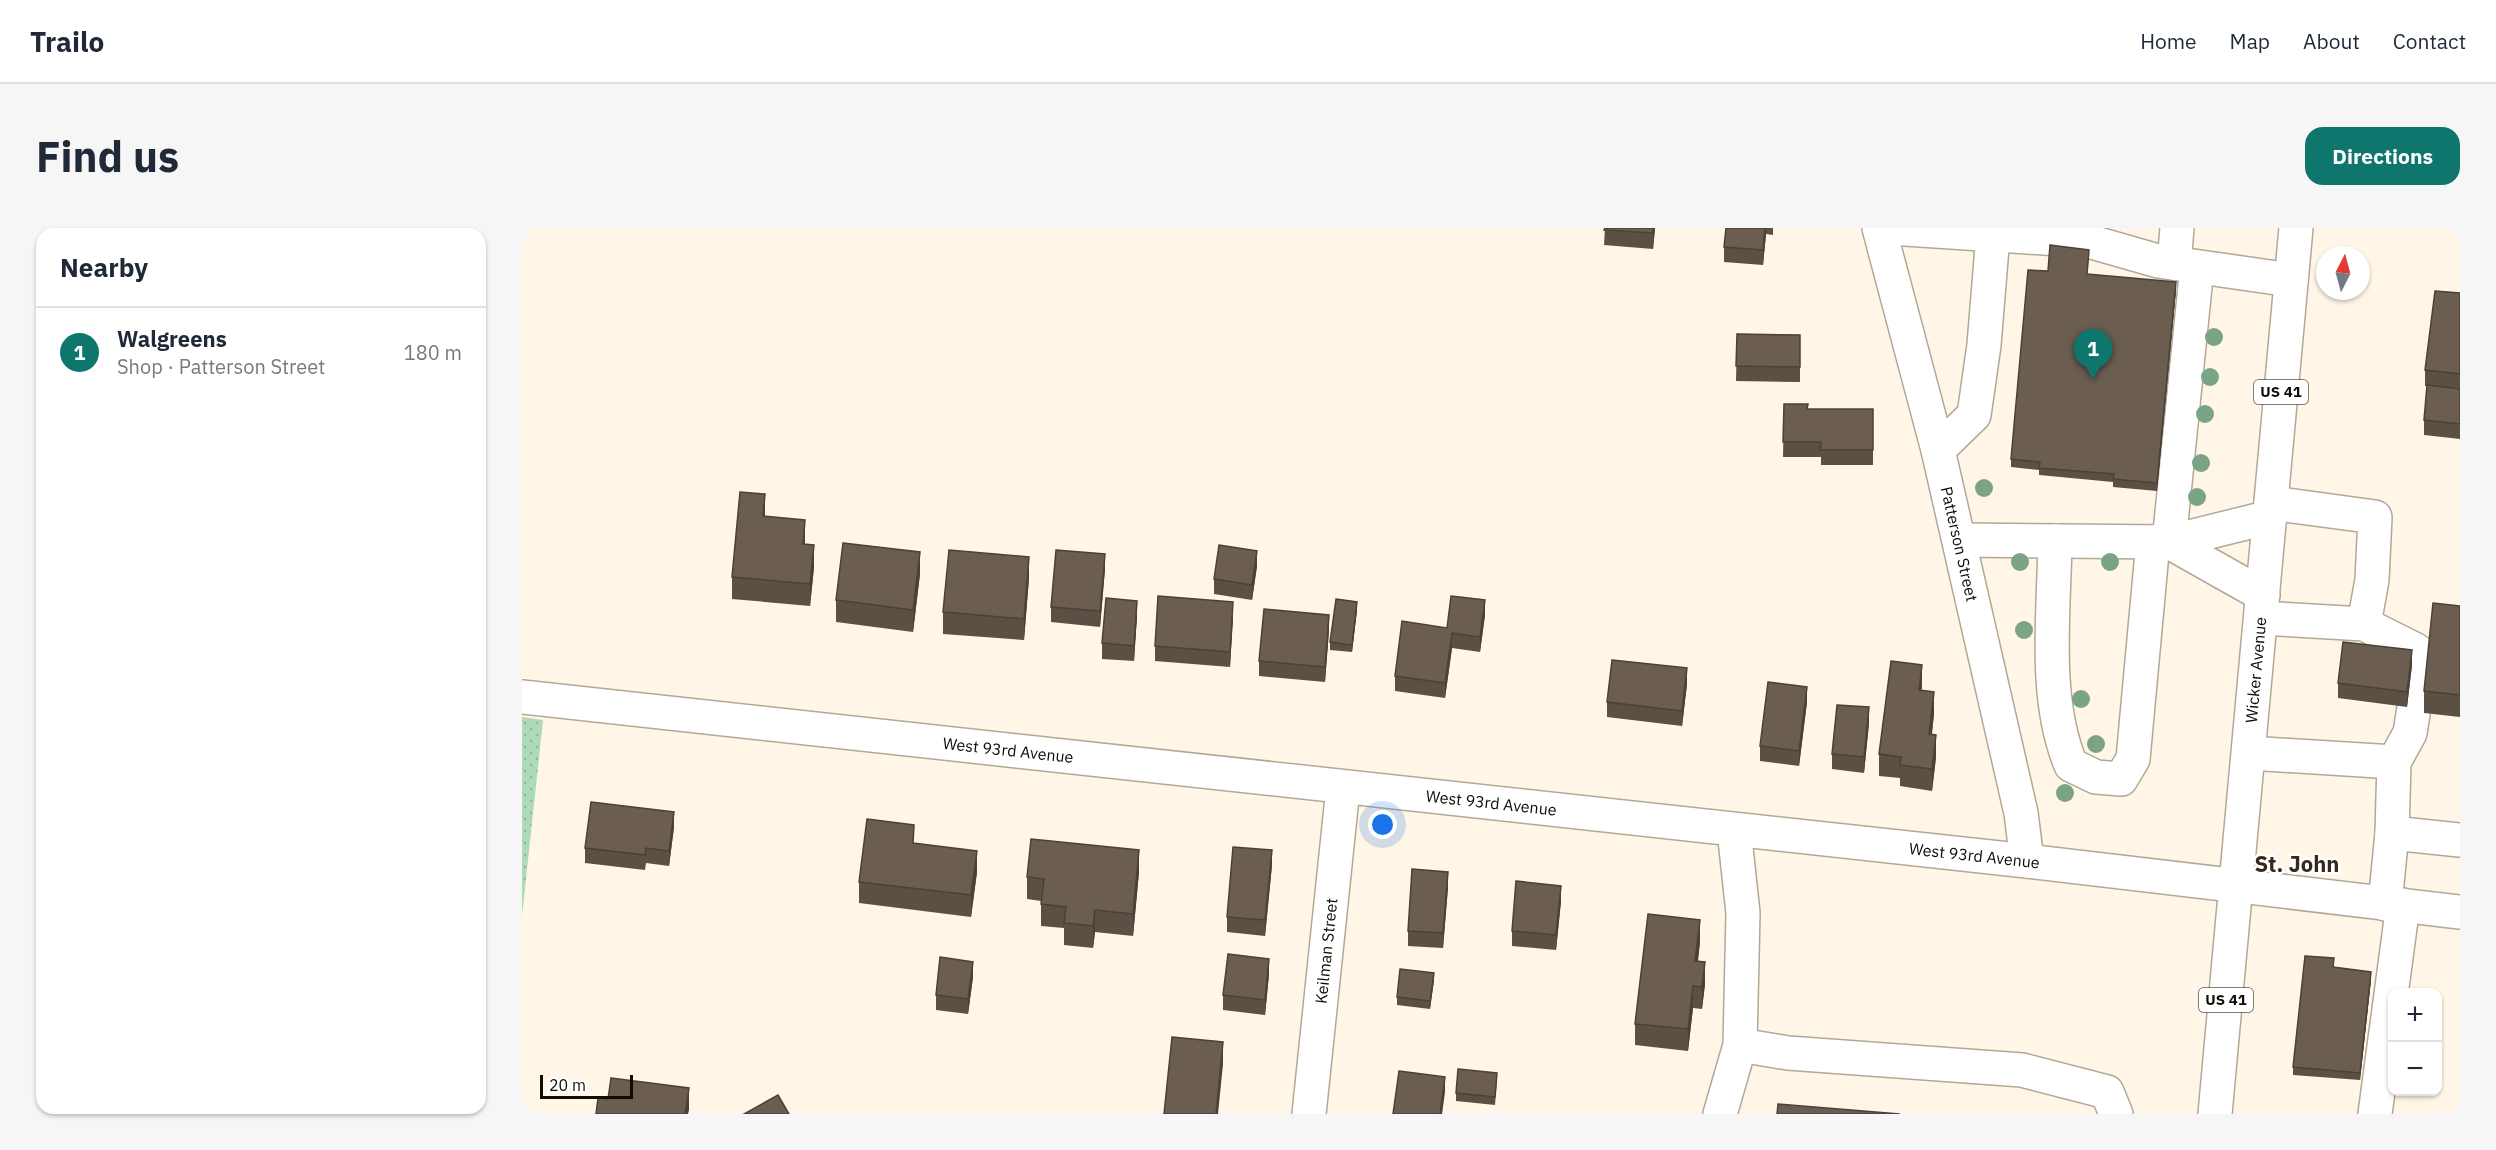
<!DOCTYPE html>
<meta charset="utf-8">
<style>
:root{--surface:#fff;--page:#f6f6f7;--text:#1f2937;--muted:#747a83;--line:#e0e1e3;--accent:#0f766e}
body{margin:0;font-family:"IBM Plex Sans",sans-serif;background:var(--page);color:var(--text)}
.controls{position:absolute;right:18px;bottom:18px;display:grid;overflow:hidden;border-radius:12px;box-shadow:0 2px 4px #0004}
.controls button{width:54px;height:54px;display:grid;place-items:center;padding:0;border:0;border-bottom:2px solid var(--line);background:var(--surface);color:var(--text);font:30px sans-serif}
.compass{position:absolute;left:1794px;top:18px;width:54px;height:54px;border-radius:50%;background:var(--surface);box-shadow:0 2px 4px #0004;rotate:6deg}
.scale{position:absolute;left:18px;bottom:15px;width:93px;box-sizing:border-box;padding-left:6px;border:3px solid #0f0c06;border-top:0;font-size:16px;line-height:21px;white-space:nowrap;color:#0f0c06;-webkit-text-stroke:4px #fff;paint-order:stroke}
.you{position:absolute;left:861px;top:597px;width:21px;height:21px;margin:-15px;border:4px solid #fff;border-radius:50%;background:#1a73e8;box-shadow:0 0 0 9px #1a73e833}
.badge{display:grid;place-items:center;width:39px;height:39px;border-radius:50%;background:var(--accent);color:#fff;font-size:20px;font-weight:700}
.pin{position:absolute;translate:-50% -50px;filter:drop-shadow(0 2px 3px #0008)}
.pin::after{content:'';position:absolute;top:32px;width:21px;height:18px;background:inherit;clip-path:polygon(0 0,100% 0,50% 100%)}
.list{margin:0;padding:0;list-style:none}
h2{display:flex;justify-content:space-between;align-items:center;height:78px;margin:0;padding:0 24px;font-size:26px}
h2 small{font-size:20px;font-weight:400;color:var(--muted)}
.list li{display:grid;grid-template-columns:39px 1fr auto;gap:18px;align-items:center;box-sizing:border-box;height:90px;padding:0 24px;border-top:2px solid var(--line)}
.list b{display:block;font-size:22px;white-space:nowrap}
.list p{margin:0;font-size:20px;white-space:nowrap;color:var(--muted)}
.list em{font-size:20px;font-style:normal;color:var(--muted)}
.map{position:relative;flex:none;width:1938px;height:886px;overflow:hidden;border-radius:18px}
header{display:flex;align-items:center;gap:36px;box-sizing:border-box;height:84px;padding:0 30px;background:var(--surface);border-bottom:2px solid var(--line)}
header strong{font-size:28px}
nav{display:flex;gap:33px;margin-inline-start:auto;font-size:21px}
.intro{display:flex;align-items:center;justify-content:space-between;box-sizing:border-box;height:144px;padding:0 36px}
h1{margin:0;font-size:42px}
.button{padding:15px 27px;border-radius:18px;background:var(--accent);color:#fff;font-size:21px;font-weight:700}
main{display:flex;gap:36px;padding:0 36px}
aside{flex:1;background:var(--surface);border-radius:18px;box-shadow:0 2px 4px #0004}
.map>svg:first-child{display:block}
</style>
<header>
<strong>Trailo</strong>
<nav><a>Home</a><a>Map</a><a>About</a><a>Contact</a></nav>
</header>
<div class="intro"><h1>Find us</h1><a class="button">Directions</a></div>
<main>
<aside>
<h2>Nearby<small></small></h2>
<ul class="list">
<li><span class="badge">1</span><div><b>Walgreens</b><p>Shop · Patterson Street</p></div><em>180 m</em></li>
</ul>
</aside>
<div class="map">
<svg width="1938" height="886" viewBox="0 0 1938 886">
<defs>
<pattern id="park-dots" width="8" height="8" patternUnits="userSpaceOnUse" patternTransform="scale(1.5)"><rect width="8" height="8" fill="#addbb9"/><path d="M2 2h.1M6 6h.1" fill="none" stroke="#94bb9e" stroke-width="1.8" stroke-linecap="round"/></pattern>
</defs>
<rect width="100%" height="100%" fill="#fff6e7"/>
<path fill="url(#park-dots)" d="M0,489L21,492L0,688Z"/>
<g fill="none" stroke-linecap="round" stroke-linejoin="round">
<defs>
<g id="minor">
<path id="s1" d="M1357,0L1416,222L1499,585L1505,633"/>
<path d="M1368,0L1566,13L1636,33L1769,52"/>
<path d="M1652,35L1655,0"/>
<path d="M1416,222L1452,187L1462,117L1471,7"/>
<path d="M1749,275L1853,289L1850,352L1842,396"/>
<path d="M1437,312L1647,314L1748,289"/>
<path d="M1533,313C1532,384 1521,471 1549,537L1574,549L1599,551L1611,531L1631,314"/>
<path d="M1647,314L1675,39"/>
<path d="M1647,314L1741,367"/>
<path d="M1739,390L1842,396L1894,422L1893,473L1888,505L1872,534"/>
<path id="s2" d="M0,469L1505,633L1938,684"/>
<path d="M1727,525L1872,534L1870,605"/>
<path d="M1863,676L1870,605L1938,612"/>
<path d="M1218,817L1266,825L1500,842L1585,864L1594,886"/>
<path id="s3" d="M787,886L821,560"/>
<path d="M1198,886L1218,817L1221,685L1212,602"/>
<path d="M1853,886L1881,677"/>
</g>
<g id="highway">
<path id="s4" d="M1693,886L1774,0"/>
</g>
</defs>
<use href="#minor" stroke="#b3a897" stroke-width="36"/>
<use href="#highway" stroke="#b3a897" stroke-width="36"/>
<use href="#minor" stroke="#fff" stroke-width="33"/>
<use href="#highway" stroke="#fff" stroke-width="33"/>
</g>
<g fill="#7aa485">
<circle cx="1692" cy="109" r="9"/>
<circle cx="1688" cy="149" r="9"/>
<circle cx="1683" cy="186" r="9"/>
<circle cx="1679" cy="235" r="9"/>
<circle cx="1462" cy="260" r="9"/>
<circle cx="1675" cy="269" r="9"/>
<circle cx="1498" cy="334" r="9"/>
<circle cx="1588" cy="334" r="9"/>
<circle cx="1502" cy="402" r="9"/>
<circle cx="1559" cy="471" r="9"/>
<circle cx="1574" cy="516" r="9"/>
<circle cx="1543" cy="565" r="9"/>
</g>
<g fill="#5c5045">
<path d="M1083,0H1133L1131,21L1082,17Z"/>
<path d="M1204,0H1251V7L1244,6L1241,37L1202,34V19Z"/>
<path d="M1567,29L1565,46L1654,62L1635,263L1591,259V254L1517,247V242L1489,239V231L1526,43Z"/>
<path d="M1938,65V211L1902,207V192L1905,158H1903V142Z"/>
<path d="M1215,106L1278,107V154L1214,153Z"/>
<path d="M1262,176L1286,181H1351V237H1299V229H1261Z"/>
<path d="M243,288L283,316L292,339L288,378L210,371V349Z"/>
<path d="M735,338L730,372L692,366V351Z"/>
<path d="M583,341L578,399L529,394V379Z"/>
<path d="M398,346L391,404L314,394V372Z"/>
<path d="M507,350L502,412L421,406V384Z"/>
<path d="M1938,378V489L1902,485V463Z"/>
<path d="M835,382L830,424L808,422V414Z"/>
<path d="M963,387L958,424L930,420L923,470L873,463V448L925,400Z"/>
<path d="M615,388L612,433L580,431V415Z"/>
<path d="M711,389L708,439L633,433V418Z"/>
<path d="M807,402L803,454L737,448V433Z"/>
<path d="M1890,437L1885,479L1816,470V455Z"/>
<path d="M1165,456L1160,498L1085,489V474Z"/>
<path d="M1400,458L1399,463L1412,486L1410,506L1414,529L1410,563L1378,558V550L1357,548V526Z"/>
<path d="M1285,474L1277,538L1238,533V518Z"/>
<path d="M1347,495L1342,545L1310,541V526Z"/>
<path d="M152,599L147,638L124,635L123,642L63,635V620Z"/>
<path d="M392,615L455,644L449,689L337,675V654Z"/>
<path d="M750,637L743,708L705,704V689Z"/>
<path d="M617,644L611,708L573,704L571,720L542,717V700L519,698V673L505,671V649Z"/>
<path d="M926,659L921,720L886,718V703Z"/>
<path d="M1039,673L1034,722L990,718V703Z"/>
<path d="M1178,714L1176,733L1183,756L1180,781L1171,780L1166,823L1113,817V796Z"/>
<path d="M1812,740L1849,752L1838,852L1771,847V839Z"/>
<path d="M747,746L743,787L701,782V767Z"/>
<path d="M451,749L446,786L414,782V767Z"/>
<path d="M912,752L908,781L875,777V769Z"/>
<path d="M975,852L973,877L934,873V865Z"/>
</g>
<g fill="#4b4138">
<path d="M1131,0H1133L1131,21Z"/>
<path d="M1243,0H1244V6L1241,37V22Z"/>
<path d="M1654,54V62L1635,263V255Z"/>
<path d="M243,266V288H241Z"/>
<path d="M283,292V314L281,338V316Z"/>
<path d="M292,317V339L288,378V356Z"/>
<path d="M735,323V338L730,372V357Z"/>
<path d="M398,324V346L391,404V382Z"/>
<path d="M583,326V341L578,399V383Z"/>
<path d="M507,329V350L502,412V391Z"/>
<path d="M963,372V387L958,424V409Z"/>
<path d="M615,373V388L612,433V418Z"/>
<path d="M711,374V389L708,439V424Z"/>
<path d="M835,374V382L830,424V417Z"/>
<path d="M807,387V402L803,454V439Z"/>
<path d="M930,405V420L923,470V455Z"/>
<path d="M1890,422V437L1885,479V464Z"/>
<path d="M1400,437V458L1397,484V462Z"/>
<path d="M1165,440V456L1160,498V483Z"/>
<path d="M1285,459V474L1277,538V523Z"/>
<path d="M1412,464V486L1407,528V506Z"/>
<path d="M1347,479V495L1342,545V529Z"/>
<path d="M1414,507V529L1410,563V541Z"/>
<path d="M152,584V599L147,638V623Z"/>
<path d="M617,622V644L611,708V686Z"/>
<path d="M750,622V637L743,708V692Z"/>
<path d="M455,623V644L449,689V667Z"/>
<path d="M926,644V659L921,720V705Z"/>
<path d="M1039,658V673L1034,722V707Z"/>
<path d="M573,682V704L571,720V698Z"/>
<path d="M1178,692V714L1173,755V733Z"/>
<path d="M747,731V746L743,787V772Z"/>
<path d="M451,734V749L446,786V771Z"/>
<path d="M1183,734V756L1180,781V759Z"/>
<path d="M1849,744V752L1838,852V845Z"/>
<path d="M912,745V752L908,781V773Z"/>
<path d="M1171,758V780L1166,823V801Z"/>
<path d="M701,814V836L696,886H694Z"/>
<path d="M923,849V864L920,886H918Z"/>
<path d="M167,860V882L166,886H163Z"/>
</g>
<g fill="#6b5d50" stroke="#4b4138" stroke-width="1.5">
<path d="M1083,0H1131V5L1082,2Z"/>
<path d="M1204,0H1243L1241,22L1202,19Z"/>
<path d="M1528,17L1567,22L1565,46L1654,54L1635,255L1591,251L1592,246L1517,240L1518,234L1489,231L1506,42L1526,43Z"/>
<path d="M1913,63L1938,65V146L1903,142Z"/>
<path d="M1215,106L1278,107V139L1214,138Z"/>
<path d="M1905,157L1938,161V196L1902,192Z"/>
<path d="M1262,176H1286L1285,181H1351V222H1299V214H1261Z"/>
<path d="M218,264L243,266L241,288L283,292L281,316L292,317L288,356L210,349Z"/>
<path d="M321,315L398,324L391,382L314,372Z"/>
<path d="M697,317L735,323L730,357L692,351Z"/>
<path d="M427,322L507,329L502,391L421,384Z"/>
<path d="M534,322L583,326L578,383L529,379Z"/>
<path d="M636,368L711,374L708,424L633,418Z"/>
<path d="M929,368L963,372L958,409L930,405L923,455L873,448L880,393L925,400Z"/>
<path d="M584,370L615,373L612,418L580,415Z"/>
<path d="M814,371L835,374L830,417L808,414Z"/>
<path d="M1911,375L1938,378V467L1902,463Z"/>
<path d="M742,381L807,387L803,439L737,433Z"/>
<path d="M1821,414L1890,422L1885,464L1816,455Z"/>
<path d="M1090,432L1165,440L1160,483L1085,474Z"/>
<path d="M1369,433L1400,437L1397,462L1412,464L1407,506L1414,507L1410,541L1378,537L1379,529L1357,526Z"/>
<path d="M1246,454L1285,459L1277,523L1238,518Z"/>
<path d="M1315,477L1347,479L1342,529L1310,526Z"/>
<path d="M69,574L152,584L147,623L124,620L123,627L63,620Z"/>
<path d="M345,591L392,597L391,615L455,623L449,667L337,654Z"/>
<path d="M509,611L617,622L611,686L573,682L571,698L542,695L544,679L519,676L522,651L505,649Z"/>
<path d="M711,619L750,622L743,692L705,689Z"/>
<path d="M890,641L926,644L921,705L886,703Z"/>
<path d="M994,653L1039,658L1034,707L990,703Z"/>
<path d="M1126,686L1178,692L1173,733L1183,734L1180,759L1171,758L1166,801L1113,796Z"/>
<path d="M706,726L747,731L743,772L701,767Z"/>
<path d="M1783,728L1812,730L1811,739L1849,744L1838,845L1771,839Z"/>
<path d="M418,729L451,734L446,771L414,767Z"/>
<path d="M878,741L912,745L908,773L875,769Z"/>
<path d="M650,809L701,814L694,886H642Z"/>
<path d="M936,841L975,845L973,869L934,865Z"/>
<path d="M877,843L923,849L918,886H871Z"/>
<path d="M89,850L167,860L163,886H74L76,870L86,871Z"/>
<path d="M256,867L267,886H222Z"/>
<path d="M1256,876L1378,886H1255Z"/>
</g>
<g text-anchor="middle" stroke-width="5" stroke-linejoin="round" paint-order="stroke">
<g fill="#fff" stroke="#575551" stroke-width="1.5">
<rect x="1732" y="152" width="54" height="24" rx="4.5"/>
<rect x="1677" y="760" width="54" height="24" rx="4.5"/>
</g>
<g font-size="15" font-weight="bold" fill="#0f0c06">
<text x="1759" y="169">US 41</text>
<text x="1704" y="777">US 41</text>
</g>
<g font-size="16" fill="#0f0c06" stroke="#fff">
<text dy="6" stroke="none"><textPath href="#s1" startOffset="326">Patterson Street</textPath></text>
<text dy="6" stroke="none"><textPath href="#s4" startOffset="446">Wicker Avenue</textPath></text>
<text dy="6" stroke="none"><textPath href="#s2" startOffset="489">West 93rd Avenue</textPath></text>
<text dy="6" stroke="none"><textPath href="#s2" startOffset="975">West 93rd Avenue</textPath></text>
<text dy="6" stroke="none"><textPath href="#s2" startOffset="1461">West 93rd Avenue</textPath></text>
<text dy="6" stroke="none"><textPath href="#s3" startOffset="164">Keilman Street</textPath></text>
</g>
<g font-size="22" font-weight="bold" fill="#332a1c" stroke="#fff">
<text x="1775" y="644">St. John</text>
</g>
</g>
</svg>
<div class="controls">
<button>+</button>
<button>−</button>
</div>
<svg class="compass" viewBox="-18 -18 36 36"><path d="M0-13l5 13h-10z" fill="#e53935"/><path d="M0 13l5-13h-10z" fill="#747a83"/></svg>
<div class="scale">20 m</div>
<div class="you"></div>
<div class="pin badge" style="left:1571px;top:151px">1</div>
</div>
</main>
